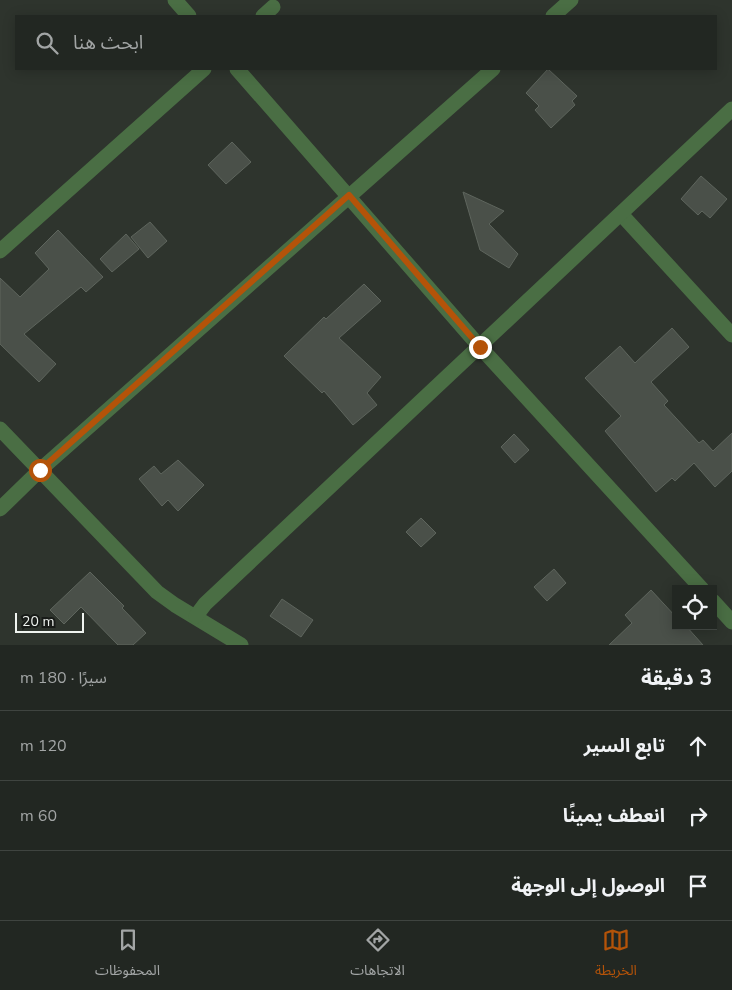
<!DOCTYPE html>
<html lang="ar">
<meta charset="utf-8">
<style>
:root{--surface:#222722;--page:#2a2f2a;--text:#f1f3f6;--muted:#a2a5a5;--line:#3f4440;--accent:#b45309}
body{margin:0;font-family:"Nunito Sans","Noto Sans Arabic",sans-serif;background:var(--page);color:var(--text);direction:rtl}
.controls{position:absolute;right:15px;bottom:15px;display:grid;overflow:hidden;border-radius:0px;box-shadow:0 2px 12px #0003}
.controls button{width:45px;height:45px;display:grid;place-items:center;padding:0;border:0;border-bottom:1px solid var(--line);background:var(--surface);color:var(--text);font:25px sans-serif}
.scale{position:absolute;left:15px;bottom:12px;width:69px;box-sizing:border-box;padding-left:5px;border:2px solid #eff3ef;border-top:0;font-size:14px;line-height:18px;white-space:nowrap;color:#eff3ef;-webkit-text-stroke:4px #181b18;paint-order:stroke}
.stop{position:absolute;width:15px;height:15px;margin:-11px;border:4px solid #b45309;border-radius:50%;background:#fff}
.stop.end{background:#b45309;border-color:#fff;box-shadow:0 1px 5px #0008}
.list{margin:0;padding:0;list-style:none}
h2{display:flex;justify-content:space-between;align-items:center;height:65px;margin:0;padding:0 20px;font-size:21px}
h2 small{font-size:16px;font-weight:400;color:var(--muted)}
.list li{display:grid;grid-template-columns:32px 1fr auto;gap:15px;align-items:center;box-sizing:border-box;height:70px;padding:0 20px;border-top:1px solid var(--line)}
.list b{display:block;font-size:19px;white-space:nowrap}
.list em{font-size:16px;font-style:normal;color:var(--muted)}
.icon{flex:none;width:28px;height:28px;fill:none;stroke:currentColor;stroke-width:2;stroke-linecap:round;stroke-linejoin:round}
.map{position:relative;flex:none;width:732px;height:645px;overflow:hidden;direction:ltr}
.search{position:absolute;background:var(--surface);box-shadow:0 2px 12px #0003;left:15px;right:15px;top:15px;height:55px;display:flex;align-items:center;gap:12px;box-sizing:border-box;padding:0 18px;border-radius:0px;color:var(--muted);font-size:19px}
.sheet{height:275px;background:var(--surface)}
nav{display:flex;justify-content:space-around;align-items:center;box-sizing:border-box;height:70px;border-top:1px solid var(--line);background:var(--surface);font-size:14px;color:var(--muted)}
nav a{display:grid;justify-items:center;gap:2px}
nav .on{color:var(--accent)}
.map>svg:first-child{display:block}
</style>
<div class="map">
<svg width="732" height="645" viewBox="0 0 732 645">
<rect width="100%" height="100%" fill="#2e342d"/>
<g fill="#4a5049" stroke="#5e655d">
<path d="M548,69L577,96L572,101L575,105L551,128L535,110L539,106L526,93Z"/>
<path d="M232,142L251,162L226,184L208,165Z"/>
<path d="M701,176L727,199L710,218L702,211L698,215L681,199Z"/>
<path d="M463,192L504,211L489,224L518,254L509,268L480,250Z"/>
<path d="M150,222L167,241L148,258L131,237Z"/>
<path d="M58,230L103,277L86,292L81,287L24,334L56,364L39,382L0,344V278L20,297L49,269L35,253Z"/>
<path d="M126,234L139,249L112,272L100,259Z"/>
<path d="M364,284L381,301L339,338L381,377L367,393L377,405L353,425L324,391L322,393L284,356L324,317L326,319Z"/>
<path d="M672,328L689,347L651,382L668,401L664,405L699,443L703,440L713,451L732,433V471L715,487L694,463L675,481L672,478L656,492L605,431L621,416L585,378L620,346L635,363Z"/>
<path d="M514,434L529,450L515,463L501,447Z"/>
<path d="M178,460L204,485L178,511L168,500L162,506L139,479L154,466L161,474Z"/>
<path d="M421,518L436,533L421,547L406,532Z"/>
<path d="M554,569L566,583L547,601L534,587Z"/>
<path d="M90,572L124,606L122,608L146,633L133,645H118L81,607L64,624L50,610Z"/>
<path d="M651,590L676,617V626H686L703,645H609L632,623L625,615Z"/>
<path d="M282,599L313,620L301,637L270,616Z"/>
</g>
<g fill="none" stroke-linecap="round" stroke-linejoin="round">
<g stroke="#4a6e44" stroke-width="15">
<path d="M175,0L189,16"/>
<path d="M263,16L273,7"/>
<path d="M553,16L571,0"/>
<path d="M237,69L480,347L702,589"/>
<path d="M621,214L732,335"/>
<path d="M0,251L204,69"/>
<path d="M0,429L157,592L175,605L241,645"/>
<path d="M0,509L40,470L493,69"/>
<path d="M713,601L732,622"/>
<path d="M196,616L205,604L732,109"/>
</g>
</g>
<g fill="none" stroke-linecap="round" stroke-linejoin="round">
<path stroke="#b45309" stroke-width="6" d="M40,470L349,195L480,347"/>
</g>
</svg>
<div class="controls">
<button><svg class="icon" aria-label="locate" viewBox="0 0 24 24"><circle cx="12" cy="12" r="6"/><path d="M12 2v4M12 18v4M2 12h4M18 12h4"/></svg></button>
</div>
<div class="scale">20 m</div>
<div class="stop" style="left:40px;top:470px"></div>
<div class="stop end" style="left:480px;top:347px"></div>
<div class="search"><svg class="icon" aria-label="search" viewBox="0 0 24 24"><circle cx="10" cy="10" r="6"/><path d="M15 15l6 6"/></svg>ابحث هنا</div>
</div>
<section class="sheet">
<h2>3 دقيقة<small>سيرًا · 180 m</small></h2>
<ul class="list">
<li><svg class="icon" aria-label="ahead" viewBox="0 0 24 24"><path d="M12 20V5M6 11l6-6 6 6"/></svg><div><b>تابع السير</b></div><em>120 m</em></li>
<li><svg class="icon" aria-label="right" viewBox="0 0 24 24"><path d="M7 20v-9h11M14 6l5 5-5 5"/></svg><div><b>انعطف يمينًا</b></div><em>60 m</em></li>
<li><svg class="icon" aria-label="arrive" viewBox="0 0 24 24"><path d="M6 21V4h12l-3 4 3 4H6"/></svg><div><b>الوصول إلى الوجهة</b></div></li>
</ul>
</section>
<nav>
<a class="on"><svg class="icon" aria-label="map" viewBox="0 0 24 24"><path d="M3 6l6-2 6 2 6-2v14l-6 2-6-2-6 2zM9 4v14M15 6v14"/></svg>الخريطة</a>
<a><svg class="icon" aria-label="directions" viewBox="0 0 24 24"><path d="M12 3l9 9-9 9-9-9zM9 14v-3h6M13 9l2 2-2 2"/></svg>الاتجاهات</a>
<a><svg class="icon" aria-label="saved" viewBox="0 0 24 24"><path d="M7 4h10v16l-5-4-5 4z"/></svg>المحفوظات</a>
</nav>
